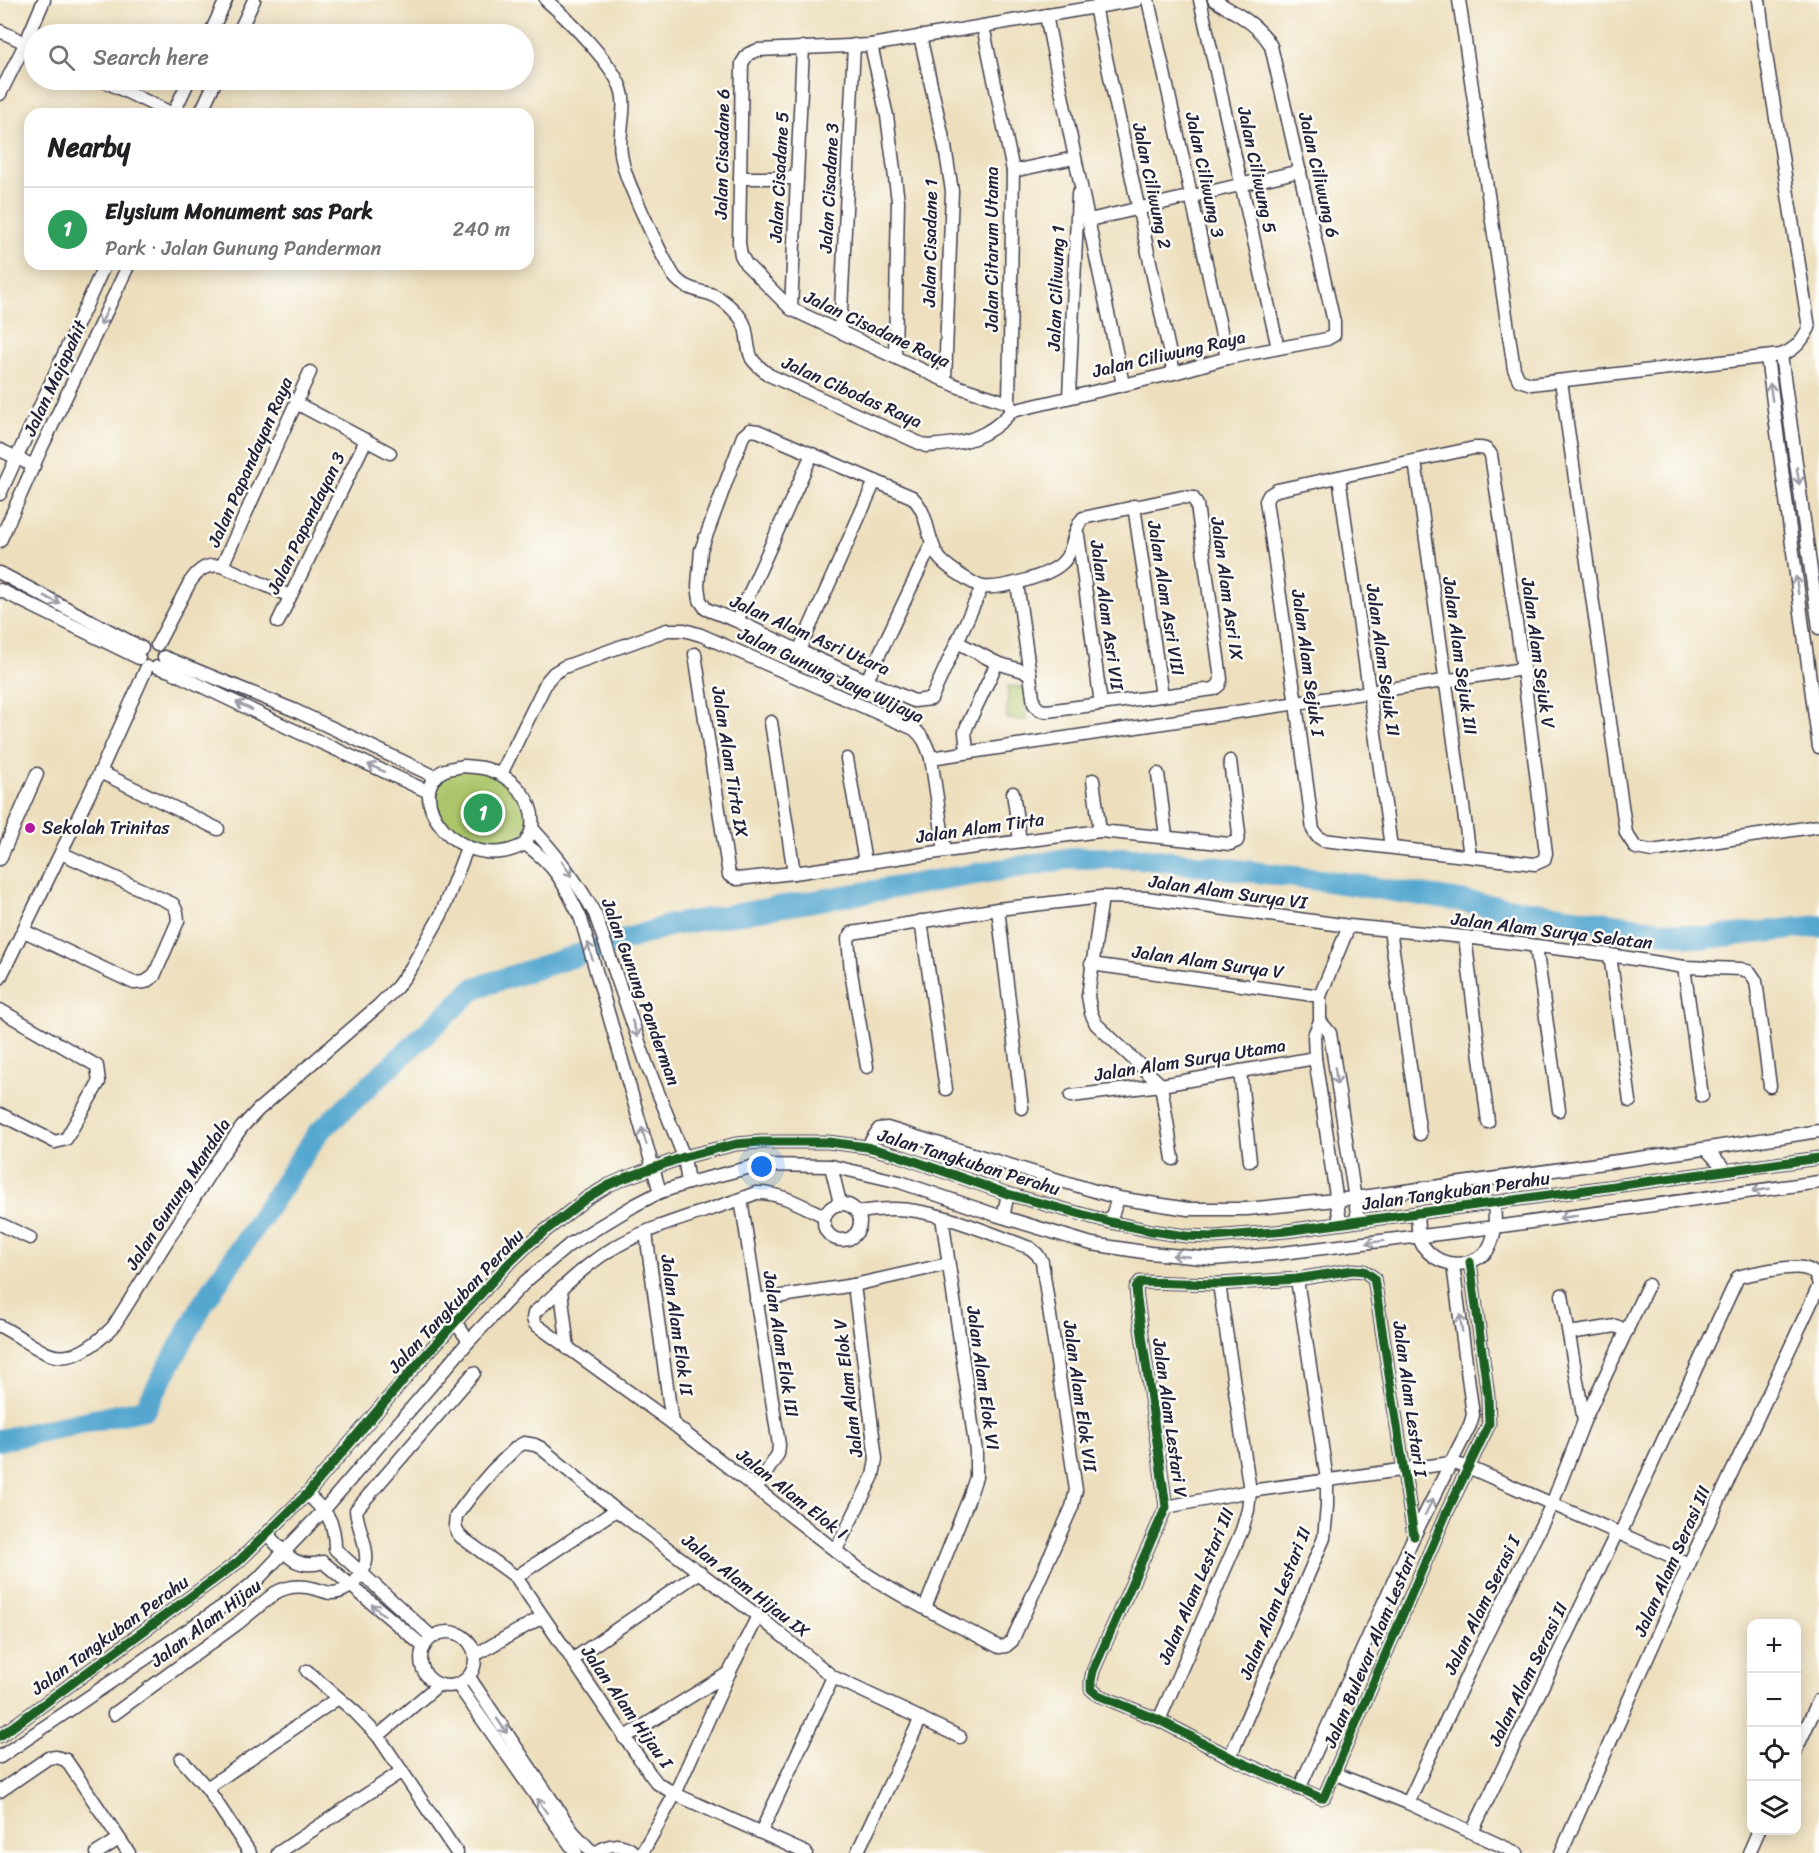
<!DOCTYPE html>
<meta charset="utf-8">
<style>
:root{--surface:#fff;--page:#f2f2f2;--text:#202124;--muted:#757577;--line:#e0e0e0;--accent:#b5179e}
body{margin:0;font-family:Sriracha,sans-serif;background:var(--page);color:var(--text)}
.controls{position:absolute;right:18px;bottom:18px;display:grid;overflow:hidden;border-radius:12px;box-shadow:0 3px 15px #0003}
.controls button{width:54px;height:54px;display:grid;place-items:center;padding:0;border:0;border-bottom:2px solid var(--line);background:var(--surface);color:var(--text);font:30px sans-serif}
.you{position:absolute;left:762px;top:1167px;width:21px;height:21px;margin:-15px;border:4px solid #fff;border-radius:50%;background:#1a73e8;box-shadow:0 0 0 9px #1a73e833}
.badge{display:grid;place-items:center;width:39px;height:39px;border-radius:50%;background:var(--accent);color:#fff;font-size:20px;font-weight:700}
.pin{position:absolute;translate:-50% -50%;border:3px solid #fff;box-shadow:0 2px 6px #0006}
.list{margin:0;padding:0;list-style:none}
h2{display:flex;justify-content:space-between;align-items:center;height:78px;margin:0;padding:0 24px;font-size:26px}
h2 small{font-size:20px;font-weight:400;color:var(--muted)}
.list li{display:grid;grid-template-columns:39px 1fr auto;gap:18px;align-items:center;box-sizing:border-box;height:84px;padding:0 24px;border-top:2px solid var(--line)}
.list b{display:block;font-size:22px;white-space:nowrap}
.list p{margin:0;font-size:20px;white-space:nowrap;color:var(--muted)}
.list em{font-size:20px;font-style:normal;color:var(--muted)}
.icon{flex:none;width:33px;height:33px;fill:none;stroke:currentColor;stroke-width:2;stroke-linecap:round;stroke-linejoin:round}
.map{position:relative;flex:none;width:1819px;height:1853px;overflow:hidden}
.search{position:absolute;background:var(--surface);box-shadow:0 3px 15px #0003;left:24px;top:24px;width:510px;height:66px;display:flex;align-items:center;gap:15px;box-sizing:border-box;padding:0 21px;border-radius:33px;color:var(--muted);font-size:22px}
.panel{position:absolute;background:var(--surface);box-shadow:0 3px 15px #0003;left:24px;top:108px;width:510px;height:162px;border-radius:18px}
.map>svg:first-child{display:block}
</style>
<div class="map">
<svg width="1819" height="1853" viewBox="0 0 1819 1853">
<rect width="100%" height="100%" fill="#fdfcf7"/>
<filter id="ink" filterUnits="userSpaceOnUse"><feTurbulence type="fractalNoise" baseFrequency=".0167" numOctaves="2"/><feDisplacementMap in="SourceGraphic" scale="12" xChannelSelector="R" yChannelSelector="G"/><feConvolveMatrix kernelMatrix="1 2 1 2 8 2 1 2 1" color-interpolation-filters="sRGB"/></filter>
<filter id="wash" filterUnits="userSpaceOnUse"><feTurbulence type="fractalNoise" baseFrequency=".008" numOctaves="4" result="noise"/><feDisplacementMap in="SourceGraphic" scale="24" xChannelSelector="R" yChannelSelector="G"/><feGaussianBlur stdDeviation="1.35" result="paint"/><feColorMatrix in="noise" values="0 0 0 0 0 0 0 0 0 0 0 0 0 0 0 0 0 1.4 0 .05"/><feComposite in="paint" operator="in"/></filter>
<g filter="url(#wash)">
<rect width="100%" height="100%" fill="#eddfbd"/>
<g fill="#acc56b" stroke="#677453" stroke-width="1.5">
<path d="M1008,686L1027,687L1026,720L1007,719Z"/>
<path d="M467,768L501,776L530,809L525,843L496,852L467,845L437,818L434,783L446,772Z"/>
</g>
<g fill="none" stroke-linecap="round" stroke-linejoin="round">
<path stroke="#55a7d0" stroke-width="22" d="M0,1440L145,1409L204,1302L318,1133L475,988L671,925L1072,858H1139L1328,881L1706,938L1819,926"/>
</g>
</g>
<g filter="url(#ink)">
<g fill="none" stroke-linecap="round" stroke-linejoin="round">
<defs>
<g id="minor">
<path d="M546,0C568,19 609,60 620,86C629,107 617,133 621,154C624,174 633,192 641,210C651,232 661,255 674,276C683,288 696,290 710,294C720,297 732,308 739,316C750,329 745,345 752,359C756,365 763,370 769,375L926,446C963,444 987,439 1012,411"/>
<path d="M1148,0L1227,358"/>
<path d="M1200,0L1278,348"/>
<path d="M1459,0L1514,369L1519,380L1531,384L1781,355C1796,349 1801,342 1809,328L1766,55L1759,0"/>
<path d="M1095,7L1174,373"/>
<path d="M1046,15C1070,138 1097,261 1123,384"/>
<path d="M983,26L1013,171L1009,403"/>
<path d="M0,31L34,47"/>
<path d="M210,34L226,0"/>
<path d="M238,34L254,0"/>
<path d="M920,36L945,147L952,191L945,381"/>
<path d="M871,45L887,116L898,201L895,356"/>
<path d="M102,80L173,114"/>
<path d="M0,94L26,42L44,0"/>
<path d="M173,114L189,80"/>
<path d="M200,114L216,80"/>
<path d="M1013,171L1074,158"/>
<path d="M740,178H797"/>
<path d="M1089,220L1300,171"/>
<path d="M791,309L803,47"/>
<path d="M840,332L854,45"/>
<path d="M1781,355L1819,628"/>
<path d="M1767,357L1819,747"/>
<path d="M1561,381L1626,833L1636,848L1652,851L1819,826"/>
<path d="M1069,397L1078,194"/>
<path d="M296,403L390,453"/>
<path d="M1012,411L1009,403L959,387L791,309L746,264L741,255L739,243L742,63L748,54L758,50L871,45L1137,0"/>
<path d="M1012,411L1174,373L1227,358L1327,339L1334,335V322L1271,46C1259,24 1235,13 1214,0"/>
<path d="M1474,448C1482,448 1487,447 1491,455L1523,669L1546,853L1544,860L1535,864L1323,840L1317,836L1313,830L1296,704L1266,501L1269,495L1277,490Z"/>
<path d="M0,450L34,466"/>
<path d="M1415,461L1470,856"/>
<path d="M1339,477L1391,847"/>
<path d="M0,494L105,264"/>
<path d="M1134,506L1162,696"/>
<path d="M1078,535L1101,704"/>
<path d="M0,541L41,449L129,264"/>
<path d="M222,566L310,372"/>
<path d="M0,573L142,648"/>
<path d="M982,587L931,699L914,701L799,651L737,621L706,609L700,600L698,586L701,550L743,436L750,430L758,431L912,497C929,513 926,537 938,556C943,565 974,585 983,587C1001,589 1049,576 1062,563C1075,551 1072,530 1083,518L1182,497L1193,498L1197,505L1221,679L1219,685L1214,689L1047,711L1040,710L1034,704L1017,583"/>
<path d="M0,590L139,658"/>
<path d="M737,621L812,454"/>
<path d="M278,622L366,440"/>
<path d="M957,642L997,663L1030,673"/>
<path d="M157,645L190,582C199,569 206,564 222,566L290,596"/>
<path d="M799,651L875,481"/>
<path d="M695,654L729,875L737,879L794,873L945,851L1100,831L1230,844L1237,841L1239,833L1230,761"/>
<path d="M164,657L294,710L436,777"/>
<path d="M157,667L170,671L287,727L429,792"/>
<path d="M867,680L932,543"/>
<path d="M771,722L794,873"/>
<path d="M967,751L965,732L967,726L997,663"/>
<path d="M931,758L945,851"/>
<path d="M847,759L865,862"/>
<path d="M464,766C471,767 480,767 487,769C511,776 536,800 532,827C532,833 527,839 525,844C459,880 399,791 445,770C451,768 458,767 464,766Z"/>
<path d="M100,772L218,829"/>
<path d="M501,774L547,681L554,673L564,667L667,630H684L701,635L914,729C924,737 927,746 931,758L1523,669"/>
<path d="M1158,774L1166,836"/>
<path d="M1093,780L1100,831"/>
<path d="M1013,793L1020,841"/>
<path d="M532,828C557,855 578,882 595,914L647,1065L684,1157L688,1183"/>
<path d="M525,844C557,866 565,886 581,919L660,1192"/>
<path d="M0,859L37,774"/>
<path d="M1102,897L1088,996L1091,1013L1096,1024L1161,1085L1173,1159"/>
<path d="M998,909L1022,1108"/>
<path d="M921,921L946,1089"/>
<path d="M1390,930L1420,1134"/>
<path d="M24,931L134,983L145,982L154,976L178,921L177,912L173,904L61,853"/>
<path d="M1465,937L1488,1122"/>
<path d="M1536,946L1559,1110"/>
<path d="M1610,955L1630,1101"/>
<path d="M1091,964L1320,996"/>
<path d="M1684,967L1702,1096"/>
<path d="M0,978L100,772L147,667"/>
<path d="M0,1010L97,1066L99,1082L66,1139L55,1142L0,1114"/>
<path d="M1320,1021L1330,1033L1358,1220"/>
<path d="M867,1067L851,972L848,939L852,933L998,909L1102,897L1146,898L1349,926L1465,937L1610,955L1684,967L1741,969L1750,972L1756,981L1770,1086"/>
<path d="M1240,1071L1250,1161"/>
<path d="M1071,1096L1161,1085L1315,1058"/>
<path d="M867,1147L879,1129L887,1128L1118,1198L1188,1209H1247L1355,1198L1696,1150L1819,1131"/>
<path d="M1706,1149L1726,1170"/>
<path d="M831,1166L840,1203"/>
<path d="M741,1199L779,1445L778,1454L756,1489"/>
<circle cx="842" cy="1222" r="18"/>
<path d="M1417,1213C1418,1224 1417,1237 1423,1246C1436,1264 1459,1269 1478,1258C1482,1255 1486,1254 1488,1249C1497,1235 1495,1218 1494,1203"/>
<path d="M824,1216C803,1206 780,1192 756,1193C710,1212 661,1221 617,1246C586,1263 561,1290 534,1313L533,1319L535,1324L672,1423L859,1569C903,1599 952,1622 999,1647L1006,1646L1012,1641L1072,1507L1076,1490L1042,1262L1037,1254L1030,1248C989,1233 934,1208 891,1209C880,1209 869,1211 858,1212"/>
<path d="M1003,1217L1008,1194"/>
<path d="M1110,1222L1118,1198"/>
<path d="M1340,1222L1315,1058L1314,1035L1320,1021V996L1349,926"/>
<path d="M0,1224L30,1238"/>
<path d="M646,1233L672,1423"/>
<path d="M561,1290L568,1349"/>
<path d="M1562,1295L1584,1421"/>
<path d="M756,1300L854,1285L948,1264"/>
<path d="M455,1322L469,1341"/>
<path d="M0,1326C16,1334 30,1345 46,1353C71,1365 96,1344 113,1327L218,1160L242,1127L258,1110L378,1006L397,987L411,968L441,915L467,848"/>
<path d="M1569,1333L1616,1326L1627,1331"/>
<path d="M307,1494C327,1513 335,1520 335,1549L432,1637"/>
<path d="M1166,1507L1250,1491L1451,1463L1468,1467L1689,1564"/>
<path d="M267,1534C284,1552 295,1571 323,1562L424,1647"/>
<path d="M1620,1534L1738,1277C1749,1274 1760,1272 1771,1270C1788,1268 1816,1261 1819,1285"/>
<path d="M1414,1536L1374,1278L1364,1271L1353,1270L1297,1279L1219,1284L1140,1282L1136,1288L1137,1299L1166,1507L1093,1671L1091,1681V1689L1098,1695L1159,1720L1230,1757L1321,1798L1324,1797L1446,1514L1489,1424L1488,1396L1470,1262"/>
<path d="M836,1550L873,1476L876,1459L854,1285"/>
<path d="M516,1577L616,1510"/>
<path d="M925,1608L969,1498L976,1477V1451L942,1217"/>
<circle cx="448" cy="1659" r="27"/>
<path d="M475,1655L542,1617"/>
<path d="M572,1660L700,1572"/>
<path d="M307,1671L355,1712L378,1736L457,1853"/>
<path d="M469,1677L573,1832L593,1853"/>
<path d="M458,1685L576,1853"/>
<path d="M114,1714L237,1624L275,1593C287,1586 302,1585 316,1589C320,1590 325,1592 330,1593C346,1594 364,1577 366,1561C368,1546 357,1526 356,1510L474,1373"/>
<path d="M1159,1720L1242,1530L1248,1510L1250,1491L1219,1284"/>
<path d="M0,1736L238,1562L307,1494L412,1370L507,1265L530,1243L587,1198L609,1185L625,1178L684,1157L736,1144L761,1142H828L867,1147L897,1155L1008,1194L1110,1222L1152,1231L1186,1236L1214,1237L1286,1231L1819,1158"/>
<path d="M378,1736L438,1685"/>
<path d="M624,1738L730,1672"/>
<path d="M1796,1750L1819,1700"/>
<path d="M0,1757L229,1602L257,1580L322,1512L469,1341L526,1281L569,1245L635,1205L660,1192L688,1183L759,1165L831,1166L900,1182L996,1215L1092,1244L1150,1253L1213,1259L1274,1254L1495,1227L1819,1182"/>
<path d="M1230,1757L1324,1538L1327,1506V1480L1297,1279"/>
<path d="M181,1759L207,1788L250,1853"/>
<path d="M1336,1774L1408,1803L1517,1853"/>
<path d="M207,1788L338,1698"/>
<path d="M1299,1789L1414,1536L1470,1425L1473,1415L1453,1265"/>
<path d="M0,1791L48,1758L56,1757L66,1760L129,1853"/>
<path d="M1408,1803L1475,1658L1552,1504L1584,1421L1648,1285"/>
<path d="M761,1832L833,1677"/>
<path d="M1472,1832L1617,1532"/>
<path d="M97,1853L119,1839"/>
<path d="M278,1853L402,1771"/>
<path d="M596,1853C608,1843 622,1842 635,1853"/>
<path d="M642,1853L675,1794L730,1671L758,1616"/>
<path d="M806,1853L675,1794L657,1783L650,1774L516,1577L461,1537L457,1532L455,1525L456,1516L474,1492L493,1470L517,1447L524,1443L535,1445L541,1448L616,1510L758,1616L833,1677L960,1737"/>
<path d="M857,1853L921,1718"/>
<path d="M1561,1853L1689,1564L1819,1286"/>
<path d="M1749,1853L1759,1830"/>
</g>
</defs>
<use href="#minor" stroke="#403e4e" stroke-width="15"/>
<use href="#minor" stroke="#fff" stroke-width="12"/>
<defs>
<g id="cycleway">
<path d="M1414,1536L1374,1278L1364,1271L1353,1270L1297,1279L1219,1284L1140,1282L1136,1288L1137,1299L1166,1507L1093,1671L1091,1681V1689L1098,1695L1159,1720L1230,1757L1321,1798L1324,1797L1446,1514L1489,1424L1488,1396L1470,1262"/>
<path d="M0,1736L238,1562L307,1494L412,1370L507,1265L530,1243L587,1198L609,1185L625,1178L684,1157L736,1144L761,1142H828L867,1147L897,1155L1008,1194L1110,1222L1152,1231L1186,1236L1214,1237L1286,1231L1819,1158"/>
</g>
</defs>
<use href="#cycleway" stroke="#fdfcf7" stroke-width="13"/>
<use href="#cycleway" stroke="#1b5e20" stroke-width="9"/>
</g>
<defs><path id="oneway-shaft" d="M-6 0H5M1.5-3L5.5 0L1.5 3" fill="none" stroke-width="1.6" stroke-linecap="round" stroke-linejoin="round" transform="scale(1.5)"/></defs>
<g stroke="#9c9ca7">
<use href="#oneway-shaft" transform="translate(104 317) rotate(115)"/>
<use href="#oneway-shaft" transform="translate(1771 392) rotate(-98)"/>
<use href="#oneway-shaft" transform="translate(1798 476) rotate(82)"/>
<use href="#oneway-shaft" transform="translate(1797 585) rotate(-98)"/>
<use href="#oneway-shaft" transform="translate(52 600) rotate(28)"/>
<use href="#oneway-shaft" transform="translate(244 706) rotate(-154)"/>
<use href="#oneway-shaft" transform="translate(376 768) rotate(-156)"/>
<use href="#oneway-shaft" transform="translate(567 869) rotate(55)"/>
<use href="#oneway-shaft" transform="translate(590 951) rotate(-106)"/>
<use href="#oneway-shaft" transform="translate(635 1029) rotate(71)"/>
<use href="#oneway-shaft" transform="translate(1336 1076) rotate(82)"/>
<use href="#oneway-shaft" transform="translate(644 1136) rotate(-106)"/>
<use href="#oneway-shaft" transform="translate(1761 1190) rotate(172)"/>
<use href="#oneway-shaft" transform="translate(1568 1217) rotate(172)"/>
<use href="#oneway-shaft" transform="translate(1375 1242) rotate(173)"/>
<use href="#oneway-shaft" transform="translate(1181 1256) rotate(-175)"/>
<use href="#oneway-shaft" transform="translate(1461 1323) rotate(-98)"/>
<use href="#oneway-shaft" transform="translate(1429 1507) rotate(-63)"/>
<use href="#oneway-shaft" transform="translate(378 1610) rotate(-140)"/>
<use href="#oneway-shaft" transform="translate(502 1726) rotate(56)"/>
<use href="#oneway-shaft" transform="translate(542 1806) rotate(-125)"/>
</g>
</g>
<circle fill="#b5179e" stroke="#fdfcf7" stroke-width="2" cx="30" cy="828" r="6"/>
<g text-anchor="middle" stroke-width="5" stroke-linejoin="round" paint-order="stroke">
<g font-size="18" fill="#22223b" stroke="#fdfcf7">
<text transform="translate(722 154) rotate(-89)" y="6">Jalan Cisadane 6</text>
<text transform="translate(1257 170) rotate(78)" y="6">Jalan Ciliwung 5</text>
<text transform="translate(1205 175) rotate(78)" y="6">Jalan Ciliwung 3</text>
<text transform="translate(1319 175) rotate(77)" y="6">Jalan Ciliwung 6</text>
<text transform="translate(779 177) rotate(-87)" y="6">Jalan Cisadane 5</text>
<text transform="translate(1152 186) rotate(78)" y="6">Jalan Ciliwung 2</text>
<text transform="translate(829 188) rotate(-87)" y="6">Jalan Cisadane 3</text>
<text transform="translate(930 243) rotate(-89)" y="6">Jalan Cisadane 1</text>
<text transform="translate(992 249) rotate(-90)" y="6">Jalan Citarum Utama</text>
<text transform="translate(1056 288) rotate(-88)" y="6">Jalan Ciliwung 1</text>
<text transform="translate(877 329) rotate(25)" y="6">Jalan Cisadane Raya</text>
<text transform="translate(1169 354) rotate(-13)" y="6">Jalan Ciliwung Raya</text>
<text transform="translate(55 378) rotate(-65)" y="6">Jalan Majapahit</text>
<text transform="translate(852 392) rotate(24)" y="6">Jalan Cibodas Raya</text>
<text transform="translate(250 462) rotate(-66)" y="6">Jalan Papandayan Raya</text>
<text transform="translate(306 523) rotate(-64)" y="6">Jalan Papandayan 3</text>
<text transform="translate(1227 589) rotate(82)" y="6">Jalan Alam Asri IX</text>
<text transform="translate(1166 598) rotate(81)" y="6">Jalan Alam Asri VIII</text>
<text transform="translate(1107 615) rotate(82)" y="6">Jalan Alam Asri VII</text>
<text transform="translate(810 635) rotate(24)" y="6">Jalan Alam Asri Utara</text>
<text transform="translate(1538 653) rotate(82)" y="6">Jalan Alam Sejuk V</text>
<text transform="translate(1460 656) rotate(82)" y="6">Jalan Alam Sejuk III</text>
<text transform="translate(1383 660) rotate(82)" y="6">Jalan Alam Sejuk II</text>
<text transform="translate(1308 663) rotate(82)" y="6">Jalan Alam Sejuk I</text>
<text transform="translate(831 675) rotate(25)" y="6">Jalan Gunung Jaya Wijaya</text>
<text transform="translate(730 762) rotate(81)" y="6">Jalan Alam Tirta IX</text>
<text transform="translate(980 828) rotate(-8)" y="6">Jalan Alam Tirta</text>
<text transform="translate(1228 892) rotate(8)" y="6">Jalan Alam Surya VI</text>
<text transform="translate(1552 931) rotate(7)" y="6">Jalan Alam Surya Selatan</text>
<text transform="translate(1208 962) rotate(8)" y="6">Jalan Alam Surya V</text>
<text transform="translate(641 992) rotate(70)" y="6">Jalan Gunung Panderman</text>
<text transform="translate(1190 1060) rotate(-9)" y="6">Jalan Alam Surya Utama</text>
<text transform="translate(969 1162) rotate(17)" y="6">Jalan Tangkuban Perahu</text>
<text transform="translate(1456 1191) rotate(-8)" y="6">Jalan Tangkuban Perahu</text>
<text transform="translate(178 1194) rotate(-57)" y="6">Jalan Gunung Mandala</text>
<text transform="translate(456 1301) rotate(-47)" y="6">Jalan Tangkuban Perahu</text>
<text transform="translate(677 1325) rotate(82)" y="6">Jalan Alam Elok II</text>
<text transform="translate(781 1344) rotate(81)" y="6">Jalan Alam Elok III</text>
<text transform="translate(983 1378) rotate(82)" y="6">Jalan Alam Elok VI</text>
<text transform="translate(848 1388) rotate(-97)" y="6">Jalan Alam Elok V</text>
<text transform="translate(1080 1396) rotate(82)" y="6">Jalan Alam Elok VII</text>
<text transform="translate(1410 1399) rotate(82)" y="6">Jalan Alam Lestari I</text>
<text transform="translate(1170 1418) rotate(82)" y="6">Jalan Alam Lestari V</text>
<text transform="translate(792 1494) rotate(38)" y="6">Jalan Alam Elok I</text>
<text transform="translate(1672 1561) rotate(-66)" y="6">Jalan Alam Serasi III</text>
<text transform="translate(746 1586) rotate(38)" y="6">Jalan Alam Hijau IX</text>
<text transform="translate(1196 1586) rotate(-67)" y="6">Jalan Alam Lestari III</text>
<text transform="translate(1275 1603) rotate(-68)" y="6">Jalan Alam Lestari II</text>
<text transform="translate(1482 1605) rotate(-64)" y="6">Jalan Alam Serasi I</text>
<text transform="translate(206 1623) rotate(-37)" y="6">Jalan Alam Hijau</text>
<text transform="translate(110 1635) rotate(-36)" y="6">Jalan Tangkuban Perahu</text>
<text transform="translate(1370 1650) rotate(-67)" y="6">Jalan Bulevar Alam Lestari</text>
<text transform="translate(1528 1674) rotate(-64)" y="6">Jalan Alam Serasi II</text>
<text transform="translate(627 1707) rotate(55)" y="6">Jalan Alam Hijau I</text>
</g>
<g font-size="18" fill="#22223b" stroke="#fdfcf7" text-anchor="start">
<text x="42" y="834">Sekolah Trinitas</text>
</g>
</g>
</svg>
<div class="controls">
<button>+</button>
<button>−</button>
<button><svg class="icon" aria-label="locate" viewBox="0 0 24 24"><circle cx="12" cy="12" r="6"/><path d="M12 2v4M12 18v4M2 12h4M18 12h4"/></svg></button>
<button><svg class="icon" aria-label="layers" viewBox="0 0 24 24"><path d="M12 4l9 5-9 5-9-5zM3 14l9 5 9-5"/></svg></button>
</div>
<div class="you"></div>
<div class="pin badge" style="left:483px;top:813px;background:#2e9e5b">1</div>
<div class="search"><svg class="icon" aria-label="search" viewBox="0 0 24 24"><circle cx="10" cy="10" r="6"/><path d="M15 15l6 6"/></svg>Search here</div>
<section class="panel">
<h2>Nearby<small></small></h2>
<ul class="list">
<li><span class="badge" style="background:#2e9e5b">1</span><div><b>Elysium Monument sas Park</b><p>Park · Jalan Gunung Panderman</p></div><em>240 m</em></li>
</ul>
</section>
</div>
